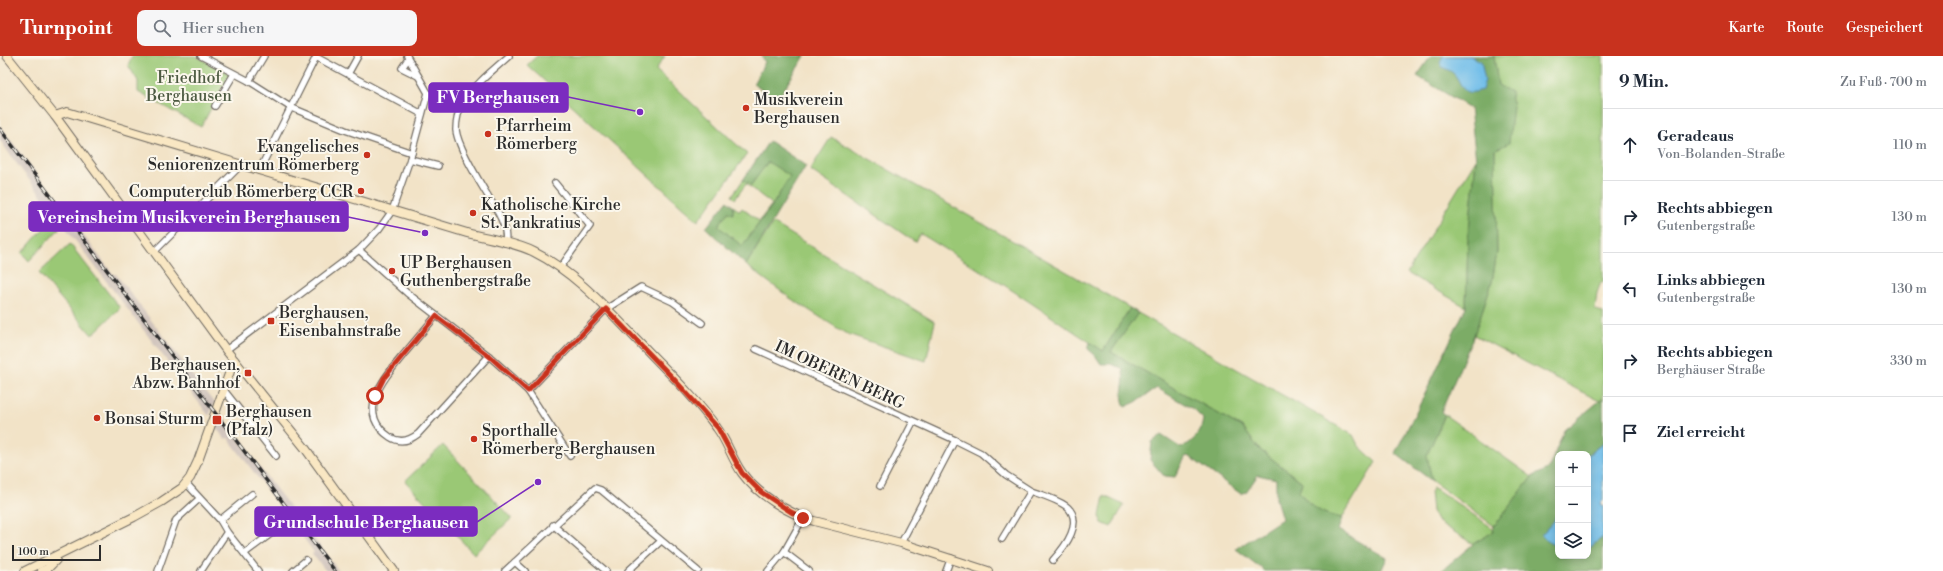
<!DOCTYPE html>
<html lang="de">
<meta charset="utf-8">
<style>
:root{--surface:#fff;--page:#f6f6f7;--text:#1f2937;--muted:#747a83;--line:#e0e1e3;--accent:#c8321e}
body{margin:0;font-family:"Libre Bodoni",serif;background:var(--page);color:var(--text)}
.controls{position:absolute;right:12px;bottom:12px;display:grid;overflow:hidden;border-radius:8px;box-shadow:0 2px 10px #0003}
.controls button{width:36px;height:36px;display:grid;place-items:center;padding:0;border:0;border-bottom:1px solid var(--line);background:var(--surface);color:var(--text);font:20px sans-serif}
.scale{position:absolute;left:12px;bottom:10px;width:89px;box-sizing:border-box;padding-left:4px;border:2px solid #2b2b2b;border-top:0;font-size:11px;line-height:14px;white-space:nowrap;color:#2b2b2b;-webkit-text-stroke:3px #fbf7ec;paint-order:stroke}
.stop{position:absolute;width:12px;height:12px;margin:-9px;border:3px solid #c8321e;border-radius:50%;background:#fff}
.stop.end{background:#c8321e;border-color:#fff;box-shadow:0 1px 4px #0008}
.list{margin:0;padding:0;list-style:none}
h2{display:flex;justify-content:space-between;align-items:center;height:52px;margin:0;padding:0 16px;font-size:17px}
h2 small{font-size:13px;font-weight:400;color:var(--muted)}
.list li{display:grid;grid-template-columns:26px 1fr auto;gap:12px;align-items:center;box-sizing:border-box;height:72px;padding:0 16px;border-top:1px solid var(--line)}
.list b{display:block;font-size:15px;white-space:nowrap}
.list p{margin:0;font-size:13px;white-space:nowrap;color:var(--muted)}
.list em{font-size:13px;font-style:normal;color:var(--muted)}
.icon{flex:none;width:22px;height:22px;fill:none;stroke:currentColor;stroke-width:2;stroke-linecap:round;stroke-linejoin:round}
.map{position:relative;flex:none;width:1603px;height:515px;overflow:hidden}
header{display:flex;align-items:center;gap:24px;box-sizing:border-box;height:56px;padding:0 20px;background:var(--accent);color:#fff}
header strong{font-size:19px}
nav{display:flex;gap:22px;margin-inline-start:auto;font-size:14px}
.search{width:280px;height:36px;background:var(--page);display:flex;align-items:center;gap:10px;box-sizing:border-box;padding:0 14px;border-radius:8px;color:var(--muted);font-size:15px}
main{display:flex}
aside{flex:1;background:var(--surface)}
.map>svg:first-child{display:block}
</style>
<header>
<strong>Turnpoint</strong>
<div class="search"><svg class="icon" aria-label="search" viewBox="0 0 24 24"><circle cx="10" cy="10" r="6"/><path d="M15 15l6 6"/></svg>Hier suchen</div>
<nav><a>Karte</a><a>Route</a><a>Gespeichert</a></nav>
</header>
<main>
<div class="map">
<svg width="1603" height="515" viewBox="0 0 1603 515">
<rect width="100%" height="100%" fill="#fbf7ec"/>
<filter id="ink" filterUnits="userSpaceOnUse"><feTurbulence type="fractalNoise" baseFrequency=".025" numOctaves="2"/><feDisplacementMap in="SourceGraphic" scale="8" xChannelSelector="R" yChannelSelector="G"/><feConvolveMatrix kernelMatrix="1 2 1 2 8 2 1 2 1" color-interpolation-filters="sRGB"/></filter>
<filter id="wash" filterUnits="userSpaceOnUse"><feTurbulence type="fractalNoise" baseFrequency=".012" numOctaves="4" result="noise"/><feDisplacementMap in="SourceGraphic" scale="16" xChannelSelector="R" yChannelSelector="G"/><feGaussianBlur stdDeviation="0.9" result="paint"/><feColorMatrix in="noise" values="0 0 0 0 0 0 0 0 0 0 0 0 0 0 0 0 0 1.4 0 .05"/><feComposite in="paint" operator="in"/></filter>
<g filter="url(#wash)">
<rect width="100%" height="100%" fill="#f2e3c7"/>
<g fill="#cec1ba">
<path d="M0,70L113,218H116L211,343L215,346L209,360L11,100L0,84Z"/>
<path d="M218,357L339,515H326L312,498L314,496L228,382L225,383L213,368Z"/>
</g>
<g fill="#9ac875" stroke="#627a50">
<path d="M132,0H196L230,18L201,71L138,36V25L128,9Z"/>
<path d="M537,0H665L656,14L747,98L698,165L527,9Z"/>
<path d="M1494,0H1603V227L1601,226L1597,237L1595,253L1603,257V342L1601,346L1474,279L1492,226L1497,196L1495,94L1498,29Z"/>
<path d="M831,81L1130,252L1103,295L1004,229L921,178L915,186L810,114Z"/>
<path d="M1476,103L1468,184L1466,251L1407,217Z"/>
<path d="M768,105L790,120L772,150L742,190L718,170L728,156L734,154L733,150L740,155L742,152L759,165L772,148L746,128L735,143L732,140L743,124L751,129Z"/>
<path d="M52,163L59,173L29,205L22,197Z"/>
<path d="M773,167L935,266L926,305L845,277L790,242L746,209Z"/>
<path d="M70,188L120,252L92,279L39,217Z"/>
<path d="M1138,257L1353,379L1358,389L1376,406L1342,462C1320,458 1313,452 1299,436L1302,426L1259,393L1243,372L1111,296Z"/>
<path d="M1445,359L1532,421L1494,470L1432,425L1426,399Z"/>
<path d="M443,389L512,462L474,498L405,425Z"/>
<path d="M1433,432L1436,433L1494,473L1493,476L1473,488L1437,465L1432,455L1430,436Z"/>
<path d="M1104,440L1124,449L1111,471L1102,467L1100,460Z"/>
</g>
<g fill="#7bac66" stroke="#536c48">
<path d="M761,0H805L777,44L753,28L765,6Z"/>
<path d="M1431,0H1494L1498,29L1511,36L1513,50L1509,87L1495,94L1497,196L1492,226L1474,279L1441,356L1445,359L1427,399L1432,425L1395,397L1423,342L1466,251L1468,184L1476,104L1470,52L1417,20Z"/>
<path d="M769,85L806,110L746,209L706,172L727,145L733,150V158L728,156L718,170L742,190L772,150L790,120L768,106L751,129L743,124Z"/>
<path d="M1130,252L1138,257L1111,296L1243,372L1259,393L1302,426L1299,436C1313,452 1320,458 1342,462L1338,474L1387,502L1381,515H1265L1236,493L1282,463L1276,443V423L1258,419L1246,436L1241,438L1190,401L1186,400L1175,421L1164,420L1150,404L1152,386L1161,379L1181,392C1194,385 1201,378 1203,363L1193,353L1157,332L1136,346L1125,351C1118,334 1127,330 1122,312L1110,308H1101L1095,299L1088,293L1090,286L1103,295Z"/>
<path d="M1603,342V387L1588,399L1558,398V454L1554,465L1542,479L1550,487L1558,491V500H1588V493L1603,481V515H1441L1473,488L1493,476L1494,470L1532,421L1549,412L1564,374Z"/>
</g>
<g fill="#6fbde9" stroke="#4d748a">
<path d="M1443,0H1470L1481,5L1485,24L1482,34C1459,42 1464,28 1453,17C1450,14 1445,13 1442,11L1440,6Z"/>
<path d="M1603,387V445L1600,448L1603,450V481L1588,493V399Z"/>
<path d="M1558,454V491L1550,487L1541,479L1554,465Z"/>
</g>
</g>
<g filter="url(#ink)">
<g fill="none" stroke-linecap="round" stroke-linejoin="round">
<defs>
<g id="street">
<path d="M201,0L249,25L290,51L345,74L412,97"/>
<path d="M408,3L402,12L418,20"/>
<path d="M348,18L358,0"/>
<path d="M249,25L264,0"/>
<path d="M215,50L234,18"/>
<path d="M410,103L438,110"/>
<path d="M259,115L316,1L422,58"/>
<path d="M555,127L590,170L560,212"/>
<path d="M505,187C508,175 502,163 496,153C485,135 458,93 456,74C456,66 458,54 463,47C474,29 493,14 509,0"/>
<path d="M359,194L407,237L489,300L528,335L606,253L641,231L673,246L702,267"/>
<path d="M154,196L240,110"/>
<path d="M436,260C425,273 415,285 404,298C386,320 353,356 390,381C399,387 409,385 418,378L489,300"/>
<path d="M756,293L955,384L901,487"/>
<path d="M226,294L359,194L379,173L392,155L410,103L428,37L407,0"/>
<path d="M223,333L276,400"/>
<path d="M528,335L570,400"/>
<path d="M955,384L981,397L1006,419L1031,435"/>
<path d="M186,427L220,464L227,476L258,515"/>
<path d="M880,430L913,366"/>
<path d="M220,464L252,438"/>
<path d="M553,469L606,515"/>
<path d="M1002,483L1031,435C1042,439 1056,443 1066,450C1085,465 1065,491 1053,504"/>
<path d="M784,496L809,515"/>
<path d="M245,497L280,471"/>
<path d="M515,506L525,515"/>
<path d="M158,515L176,464L199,443"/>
<path d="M201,515L227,476"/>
<path d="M293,515L306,504"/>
<path d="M505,515L595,432L601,434L698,515"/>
<path d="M628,515L661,485"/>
<path d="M768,515L784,496L803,462"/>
<path d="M946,515L951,502"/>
</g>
<g id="secondary">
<path d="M7,0L55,60L226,294L305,392L394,515"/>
<path d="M55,60L67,56L467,177C490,183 514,186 534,196C580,219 613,260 648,295C672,320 697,344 717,372C727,385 732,403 742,417C757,438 789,458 814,465L901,487L988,515"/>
<path d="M25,515L134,461L161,446L182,432L190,422L198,405L234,304"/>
<path d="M42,515L47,513L56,504"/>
</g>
</defs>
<use href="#street" stroke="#716b62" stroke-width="8"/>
<use href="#secondary" stroke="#716b62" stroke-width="10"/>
<use href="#street" stroke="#fff" stroke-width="5.5"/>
<use href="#secondary" stroke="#f9e7c3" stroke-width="8"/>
<defs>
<path id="rail" d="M0,73L335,515"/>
</defs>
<use href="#rail" stroke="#2b2b2b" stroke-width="3.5"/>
<use href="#rail" stroke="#fbf7ec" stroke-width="2" stroke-dasharray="6" stroke-linecap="butt"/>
</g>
</g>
<g fill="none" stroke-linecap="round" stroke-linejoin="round" filter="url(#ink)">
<path stroke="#c8321e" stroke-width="5" d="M375,340L384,322L436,260L489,300L528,335L606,253L671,320L718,372L742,417L761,436L791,456L803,462"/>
</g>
<g fill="#c8321e" stroke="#fbf7ec" stroke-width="1.5">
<circle cx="746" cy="52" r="4"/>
<circle cx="488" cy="78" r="4"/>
<circle cx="367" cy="99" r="4"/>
<circle cx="361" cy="135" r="4"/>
<circle cx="473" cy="157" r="4"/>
<circle cx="392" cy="215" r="4"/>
<rect x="267" y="261" width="8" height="8" rx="2"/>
<rect x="244" y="313" width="8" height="8" rx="2"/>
<circle cx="97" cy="362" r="4"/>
<rect x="212" y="359" width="10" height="10" rx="2"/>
<circle cx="474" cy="383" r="4"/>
</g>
<g text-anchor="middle" stroke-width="4" stroke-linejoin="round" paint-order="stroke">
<g font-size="16" fill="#4c5a41" stroke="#fbf7ec">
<text x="189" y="27">Friedhof<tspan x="189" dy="18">Berghausen</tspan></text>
</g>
<g font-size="16" fill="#2b2b2b" stroke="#fbf7ec" text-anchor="start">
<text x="754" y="49">Musikverein<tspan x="754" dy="18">Berghausen</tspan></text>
<text x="496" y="75">Pfarrheim<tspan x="496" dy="18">Römerberg</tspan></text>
<text x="359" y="96" text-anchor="end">Evangelisches<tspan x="359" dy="18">Seniorenzentrum Römerberg</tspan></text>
<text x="353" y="141" text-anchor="end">Computerclub Römerberg CCR</text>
<text x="481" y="154">Katholische Kirche<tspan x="481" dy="18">St. Pankratius</tspan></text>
<text x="400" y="212">UP Berghausen<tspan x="400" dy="18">Guthenbergstraße</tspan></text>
<text x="279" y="262">Berghausen,<tspan x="279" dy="18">Eisenbahnstraße</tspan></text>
<text x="240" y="314" text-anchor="end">Berghausen,<tspan x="240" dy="18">Abzw. Bahnhof</tspan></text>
<text x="226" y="361">Berghausen<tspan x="226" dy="18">(Pfalz)</tspan></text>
<text x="105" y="368">Bonsai Sturm</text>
<text x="482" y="380">Sporthalle<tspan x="482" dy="18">Römerberg-Berghausen</tspan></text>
</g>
<g font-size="16" fill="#2b2b2b" stroke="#fbf7ec">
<text transform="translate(840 318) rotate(25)" y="6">IM OBEREN BERG</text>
</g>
</g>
<path fill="none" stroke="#7b2cbf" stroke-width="1.5" d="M640 56L568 41M425 177L348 161M538 426L477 466"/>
<g fill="#7b2cbf" stroke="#fbf7ec" stroke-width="1.5">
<circle cx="640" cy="56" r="4"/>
<circle cx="425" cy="177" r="4"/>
<circle cx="538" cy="426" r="4"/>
</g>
<g fill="#7b2cbf" stroke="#7b2cbf" stroke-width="1.5">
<rect x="429" y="27" width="139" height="29" rx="4"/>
<rect x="29" y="146" width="319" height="29" rx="4"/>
<rect x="255" y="451" width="222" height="29" rx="4"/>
</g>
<g font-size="17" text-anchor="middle" font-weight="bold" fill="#fff">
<text x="498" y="47">FV Berghausen</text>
<text x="189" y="167">Vereinsheim Musikverein Berghausen</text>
<text x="366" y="472">Grundschule Berghausen</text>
</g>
</svg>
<div class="controls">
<button>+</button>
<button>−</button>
<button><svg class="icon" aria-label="layers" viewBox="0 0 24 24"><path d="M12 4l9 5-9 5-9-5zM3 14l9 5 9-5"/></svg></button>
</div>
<div class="scale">100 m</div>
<div class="stop" style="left:375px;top:340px"></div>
<div class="stop end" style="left:803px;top:462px"></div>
</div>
<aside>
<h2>9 Min.<small>Zu Fuß · 700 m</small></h2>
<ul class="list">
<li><svg class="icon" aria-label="ahead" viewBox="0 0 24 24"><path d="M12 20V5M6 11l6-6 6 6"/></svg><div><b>Geradeaus</b><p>Von-Bolanden-Straße</p></div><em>110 m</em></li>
<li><svg class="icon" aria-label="right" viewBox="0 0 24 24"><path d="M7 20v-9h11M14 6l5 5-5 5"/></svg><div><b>Rechts abbiegen</b><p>Gutenbergstraße</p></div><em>130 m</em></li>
<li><svg class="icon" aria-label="left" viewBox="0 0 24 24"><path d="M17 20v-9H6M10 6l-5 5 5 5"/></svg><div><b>Links abbiegen</b><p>Gutenbergstraße</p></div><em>130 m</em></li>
<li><svg class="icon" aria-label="right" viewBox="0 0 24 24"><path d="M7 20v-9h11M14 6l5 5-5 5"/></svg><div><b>Rechts abbiegen</b><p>Berghäuser Straße</p></div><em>330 m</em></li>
<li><svg class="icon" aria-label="arrive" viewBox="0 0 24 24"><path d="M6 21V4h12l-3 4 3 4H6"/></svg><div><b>Ziel erreicht</b></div></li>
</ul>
</aside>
</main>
